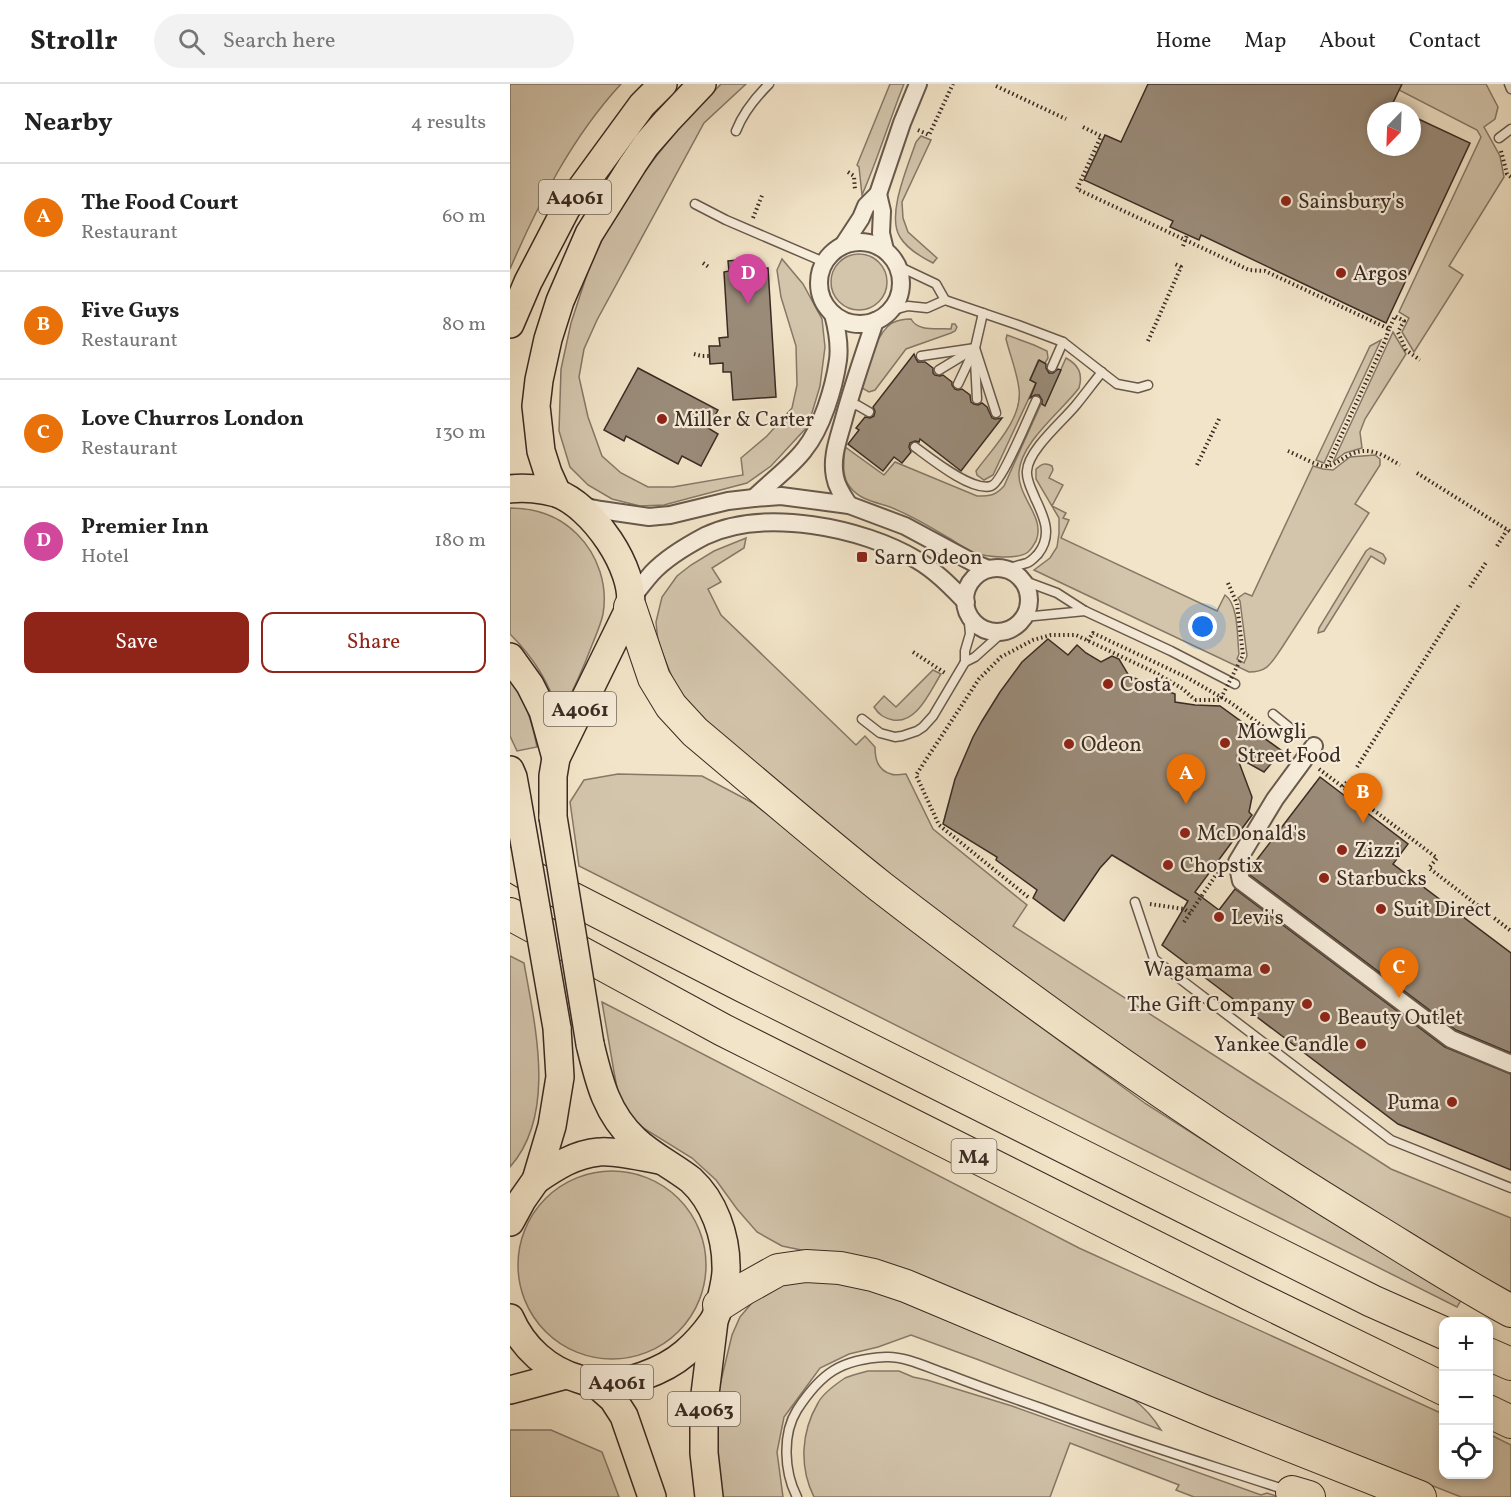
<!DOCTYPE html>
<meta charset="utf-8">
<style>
:root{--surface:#fff;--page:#f2f2f2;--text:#222;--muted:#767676;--line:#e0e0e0;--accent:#8f2418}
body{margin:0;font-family:Vollkorn,serif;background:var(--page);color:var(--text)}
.controls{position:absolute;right:18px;bottom:18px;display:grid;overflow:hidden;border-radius:12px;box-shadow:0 3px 9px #0003}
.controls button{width:54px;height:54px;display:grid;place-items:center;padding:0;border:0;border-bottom:2px solid var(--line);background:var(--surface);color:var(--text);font:30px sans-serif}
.compass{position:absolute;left:857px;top:18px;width:54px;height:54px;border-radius:50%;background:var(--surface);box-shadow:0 3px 9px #0003;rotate:203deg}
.you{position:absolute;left:693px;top:543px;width:21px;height:21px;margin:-15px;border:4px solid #fff;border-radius:50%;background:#1a73e8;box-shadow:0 0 0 9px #1a73e833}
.badge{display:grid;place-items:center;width:39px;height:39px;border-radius:50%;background:var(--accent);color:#fff;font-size:20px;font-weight:700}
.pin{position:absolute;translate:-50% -50px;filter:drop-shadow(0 2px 3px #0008)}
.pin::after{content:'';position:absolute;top:32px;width:21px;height:18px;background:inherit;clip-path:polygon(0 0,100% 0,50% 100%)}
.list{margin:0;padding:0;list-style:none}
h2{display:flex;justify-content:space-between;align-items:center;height:78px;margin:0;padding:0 24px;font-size:26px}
h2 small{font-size:20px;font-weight:400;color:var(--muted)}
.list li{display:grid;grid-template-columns:39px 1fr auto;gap:18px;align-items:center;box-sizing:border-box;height:108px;padding:0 24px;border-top:2px solid var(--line)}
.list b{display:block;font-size:22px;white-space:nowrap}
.list p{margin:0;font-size:20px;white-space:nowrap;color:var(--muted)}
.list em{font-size:20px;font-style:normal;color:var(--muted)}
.actions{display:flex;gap:12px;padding:18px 24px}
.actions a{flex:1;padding:14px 0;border:2px solid var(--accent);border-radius:12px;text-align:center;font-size:21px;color:var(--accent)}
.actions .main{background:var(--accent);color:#fff}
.icon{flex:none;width:33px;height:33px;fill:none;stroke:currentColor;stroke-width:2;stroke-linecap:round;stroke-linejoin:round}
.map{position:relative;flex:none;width:1001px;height:1413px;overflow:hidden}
header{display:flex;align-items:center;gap:36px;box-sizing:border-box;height:84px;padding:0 30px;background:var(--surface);border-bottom:2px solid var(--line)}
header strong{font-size:28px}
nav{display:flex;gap:33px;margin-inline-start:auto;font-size:21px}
.search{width:420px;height:54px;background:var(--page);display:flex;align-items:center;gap:15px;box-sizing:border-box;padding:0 21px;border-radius:33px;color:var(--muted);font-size:22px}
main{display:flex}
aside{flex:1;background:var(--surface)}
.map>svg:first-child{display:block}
</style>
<header>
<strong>Strollr</strong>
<div class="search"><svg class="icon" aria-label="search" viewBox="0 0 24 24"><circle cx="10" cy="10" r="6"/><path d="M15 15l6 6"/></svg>Search here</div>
<nav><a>Home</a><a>Map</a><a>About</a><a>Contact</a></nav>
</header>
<main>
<aside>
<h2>Nearby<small>4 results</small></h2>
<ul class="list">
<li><span class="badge" style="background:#e8710a">A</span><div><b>The Food Court</b><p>Restaurant</p></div><em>60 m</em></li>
<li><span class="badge" style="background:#e8710a">B</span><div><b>Five Guys</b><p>Restaurant</p></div><em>80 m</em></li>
<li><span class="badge" style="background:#e8710a">C</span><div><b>Love Churros London</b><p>Restaurant</p></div><em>130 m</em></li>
<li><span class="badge" style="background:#d1479c">D</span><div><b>Premier Inn</b><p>Hotel</p></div><em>180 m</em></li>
</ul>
<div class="actions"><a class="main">Save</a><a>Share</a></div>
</aside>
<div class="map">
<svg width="1001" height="1413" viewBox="0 0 1001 1413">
<rect width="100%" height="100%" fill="#f2e4c8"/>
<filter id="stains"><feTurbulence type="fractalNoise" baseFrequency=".00333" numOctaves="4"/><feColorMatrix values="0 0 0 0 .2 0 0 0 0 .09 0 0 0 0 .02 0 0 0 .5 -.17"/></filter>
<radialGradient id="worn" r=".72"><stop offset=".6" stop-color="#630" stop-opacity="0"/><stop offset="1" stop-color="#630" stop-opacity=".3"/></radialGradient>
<g fill="#d3c5ac" stroke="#867868" stroke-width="1.5">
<path d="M0,0H111C62,53 28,120 0,185Z"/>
<path d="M211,0H236L194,39L87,236L74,265L69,293L78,333L92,372L111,389L138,403H163L233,391L231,374L257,352L282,324L287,301L286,262L271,213L267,186L272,175L293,200L312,235L315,263L310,302L298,342L261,382L237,399L180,414L154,421L130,422L102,415L78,401L60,383L49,347L51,285L61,239L81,178L103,134L132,90L168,45Z"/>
<path d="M380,0H394C379,37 368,75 352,111L349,83L347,81Z"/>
<path d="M892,0H976L988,23L985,35L974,43L990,72L994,93L939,182L953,191L904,268L892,248L899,234L889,228L971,53L967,46L889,6Z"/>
<path d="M411,52L421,56L392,118L393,134L398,148L427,174L423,179C411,173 397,165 390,153C376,131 398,82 406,58Z"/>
<circle cx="349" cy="198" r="28"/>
<path d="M401,235C408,248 427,244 441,245L442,240H445L447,243L445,247L441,249L396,265L365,306L359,308L352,304C358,285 364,251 382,239C388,236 394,235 401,235Z"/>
<path d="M883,248L896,270L855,335L850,348L852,364L835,369L823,378Z"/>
<path d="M497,251L524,261L537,267L538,274L535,279L528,277L520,296L526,299L483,391L474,396L467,391L466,387C482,365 513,335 509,305C507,288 500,271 496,255Z"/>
<path d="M871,256L814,379L806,376L860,262Z"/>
<path d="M556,274C569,281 573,290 569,304C551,328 511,358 509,388C507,413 536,433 526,457C524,460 522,465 518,468C508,476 477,473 465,469C455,465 446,458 437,453C419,442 400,431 380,423C365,418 350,416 340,403C331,392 334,376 335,363L374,391L385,378L467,412C480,412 485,412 494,402L531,320L535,321Z"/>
<path d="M865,371L870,375V381L845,420L859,429L771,565C761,579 758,588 739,588L524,486L540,474L547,463L549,449V434L526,395V385C532,380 535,378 542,382L543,386L539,394L553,401L542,422L556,429L553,434L559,436L551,454L707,527L715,511C729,521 727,554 729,570L727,575L734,579L737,572L730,517L728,514L735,509L742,512L803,382L813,385L823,386L840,373Z"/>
<path d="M0,424C25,424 49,432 67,450C88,471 98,501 93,530C91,540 86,551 82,561C73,585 62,609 50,632C39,599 25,575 0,550Z"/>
<path d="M236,454L234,464L202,484L211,498L198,505L211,531L346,661L355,652L365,663C365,674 367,686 381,690C385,692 391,690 396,690L423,745L517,821L503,842L881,1085L1001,1134V1208L891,1148L674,1009L440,841L213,657L182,624L164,598L148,558L146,538L152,513L167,492L181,481L204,467Z"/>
<path d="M860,464L873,470L876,475L874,480L861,472L814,547L808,549L809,544L856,467Z"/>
<path d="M423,586L431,590C420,607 407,640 383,636C374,634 369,631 364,623L374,612L386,623Z"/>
<path d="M0,593C15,616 22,637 27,663L7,667L0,652Z"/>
<path d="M108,690L192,692L243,719L461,892L636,1020L849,1155L951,1216L947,1223L69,782L60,718L74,696Z"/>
<path d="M0,872L14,879C25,942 47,1030 0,1083Z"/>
<path d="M92,918L569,1164L933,1330L934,1390H978L979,1350L1001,1361V1413H951L649,1294L296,1167L272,1162L247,1148L227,1125L206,1096L182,1074L130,1042L117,1027L108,1009L104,988Z"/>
<circle cx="102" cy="1181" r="94"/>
<path d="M336,1194L623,1315C635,1324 643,1333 651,1346L469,1276L401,1251L368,1263L339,1270L310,1284L274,1333L267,1368L273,1413H210L205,1368L209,1305L222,1251L230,1233L246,1214L284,1195Z"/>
<path d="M358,1287H389L403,1293L417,1296L502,1322L751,1411L757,1409L769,1413H684L666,1406L669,1401L560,1359L540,1413H304C289,1383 291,1348 308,1319C313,1309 326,1300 335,1294C342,1291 350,1289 358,1287Z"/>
<path d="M0,1346H41L92,1368L109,1413H0Z"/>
</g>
<g fill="#9a8b79" stroke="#3a2b23" stroke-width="1.5">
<path d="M638,0H892L879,27H866V63H902V32L960,59L876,239L691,151L689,156L660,143L663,137L574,96L595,51L611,58Z"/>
<path d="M237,175L238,185L258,184L266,313L223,316L221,288H213V279L200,280L199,262H210L209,254L218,253L214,188L219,187L218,177Z"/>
<path d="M404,270L406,275L408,278H415L423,284V289L425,291L430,292L433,291L442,298V301L445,305L448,306L452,305L460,311L461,318L464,320L468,321L472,319L477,323L482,334L485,335L492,334L451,387L410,355L409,358L405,357L400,359L399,363L401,368L392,379L384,373L373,387L338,360L349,346L346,344L355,333L360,334L364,332L365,327L363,323Z"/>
<path d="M529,276L536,280V284L539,289H543L548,285L551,286L535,322L532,320V316L529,311H525L520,314L526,299L520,296Z"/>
<path d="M128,284L208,326L198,344L208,350L191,382L172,372L168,380L116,352L114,357L94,346Z"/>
<path d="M538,555L558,571L567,561L576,569L591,578L602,572L609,575L619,592L665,610V618L685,621L710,622L772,667L754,688L727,673L742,713L739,728L742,731L685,808L709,826L725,805L935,963L1001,990V1086L888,1040L681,883L652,861L678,817L602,771L590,784L554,837L523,814L527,806L486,776L487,773L433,740L445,695L463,653L472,637L490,608L512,578Z"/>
<path d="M810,693L898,760L883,780L1001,869V969L946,946L740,791L739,786Z"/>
</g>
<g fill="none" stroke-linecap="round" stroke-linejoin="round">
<defs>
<g id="lane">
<path d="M999,0L1001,5"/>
<path d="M226,47C233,29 245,14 259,0"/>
<path d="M989,54L1001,45"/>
<path d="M185,120L216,136L314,178"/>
<path d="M388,182L426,200L435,216"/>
<path d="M380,227L398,222L417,224L435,216L508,241L553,258L607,300L628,304L638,301"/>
<path d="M465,264L486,329"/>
<path d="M411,272L465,264"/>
<path d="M465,277L467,315"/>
<path d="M542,283L553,258"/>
<path d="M429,286L462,266"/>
<path d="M448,300L465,264L473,229"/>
<path d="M337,322L347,321L359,328"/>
<path d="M405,363C420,374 462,408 481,402C491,400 520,330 526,317"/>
<path d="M495,485C502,483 510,481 517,479C522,477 525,473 528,470C543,451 534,433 525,414C522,406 516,396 517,387C518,366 553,337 566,321C575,310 583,299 592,288"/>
<path d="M512,496L547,509L575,527L661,567L725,600"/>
<path d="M514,533L575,527"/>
<path d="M455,578V567L460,550L458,528"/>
<path d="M763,630L779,643"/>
<path d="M352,635L370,649L385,653L392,652L407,647L413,643L423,632L455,578L465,573L494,547"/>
<path d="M625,818L644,875L881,1056L1001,1104"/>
<path d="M287,1413C274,1388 272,1350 287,1326C311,1289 331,1275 376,1273C395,1272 419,1284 437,1290C468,1302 499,1313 531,1324C611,1354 694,1379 776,1406"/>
</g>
<g id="street">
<path d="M368,110L372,127L371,149L375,166"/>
<circle cx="350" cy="199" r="41"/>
<path d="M334,160L351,134L356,122L368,110L392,39L408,0"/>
<path d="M244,414C260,398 280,384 294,366C312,344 324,304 328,276C330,261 327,245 323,230"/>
<path d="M339,421C333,412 327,404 325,393C321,374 328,356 333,338C342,304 354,270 365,237"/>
<path d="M71,422L91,426L139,433L160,431L218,417L244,414L271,412L339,421L395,442L462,478L478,485"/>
<circle cx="487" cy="516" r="32"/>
<path d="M122,514C128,506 135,497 142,489C156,474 176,462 195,452C254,424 352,443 407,476C426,487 441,503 456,518"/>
<path d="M804,662L765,715L727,778L731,797L941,955L1001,980"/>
</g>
<g id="primary">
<path d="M0,240L18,198L56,125L132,21L153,0"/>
<path d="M0,405C14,403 33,405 46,409C82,421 127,486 120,523L46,674L43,692V733"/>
<path d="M47,409L38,389L31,367L26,322L29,296L38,255L50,217L79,150L123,80L136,61L157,37L192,0"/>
<path d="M0,573L20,601L33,627L46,674"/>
<path d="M0,686L3,693L7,715"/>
<path d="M26,1096C45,1083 65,1070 89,1068C103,1066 134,1073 149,1076"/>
<path d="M0,1138L12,1116L26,1096L42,1042L50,993L47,944"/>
<path d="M0,1234C13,1264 38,1286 69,1295C74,1297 81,1299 86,1300C114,1302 154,1287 175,1269C184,1261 195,1249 202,1239C209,1230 217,1193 216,1182C216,1152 204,1117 181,1096C163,1082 142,1072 125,1056C96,1029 89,997 80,960"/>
<path d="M86,1300L103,1315L114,1332L142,1413"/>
<path d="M0,1306L56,1291"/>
<path d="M199,1413L194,1369V1318L204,1237"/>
</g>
<g id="highway">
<path d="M120,523L144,594L161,622L185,648C247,700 308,753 371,803C530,926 695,1043 867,1147C911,1174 955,1202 1001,1227"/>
<path d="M0,780L38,802L233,902L862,1217L934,1249"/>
<path d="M0,830L213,946L739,1210L934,1305"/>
<path d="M209,1221L234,1205L268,1186L296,1182L330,1184L363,1191L396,1202L696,1328L910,1413"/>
<path d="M978,1270L1001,1280"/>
<path d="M978,1327L1001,1338"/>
<path d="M782,1408L799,1413"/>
</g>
</defs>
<use href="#lane" stroke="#68594c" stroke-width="11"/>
<use href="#street" stroke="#68594c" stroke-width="20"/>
<use href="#primary" stroke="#3a2b23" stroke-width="30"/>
<use href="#highway" stroke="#3a2b23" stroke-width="34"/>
<g stroke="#3a2b23" stroke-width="4" stroke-dasharray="1.5 3" stroke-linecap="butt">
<path d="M486,2L556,35"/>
<path d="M573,43L591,52L567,105L739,186L755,187L879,245L885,232L894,237L888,248L896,266L910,276"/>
<path d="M408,46L419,51L443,0"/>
<path d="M991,67L997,90L1001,93"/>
<path d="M338,88L344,92L345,106"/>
<path d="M243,134L253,109"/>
<path d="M673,162L677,151"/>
<path d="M193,179L200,184"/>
<path d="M638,257L671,183L665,180L666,178"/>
<path d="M184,270L192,272H200"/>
<path d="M778,367C788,371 803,380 813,382C821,383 827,378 834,374C856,360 870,369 890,381"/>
<path d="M687,381L709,335"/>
<path d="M817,382L875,257L879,245"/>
<path d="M907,389L1001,448"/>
<path d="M987,462L997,446"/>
<path d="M718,499L727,520"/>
<path d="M960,503L977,477"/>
<path d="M578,557L583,549L676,593L721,619L755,644"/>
<path d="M403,568L435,589"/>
<path d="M847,683L950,519"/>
<path d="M809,685L927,774L919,784L1001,847"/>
<path d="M833,703L837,698"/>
<path d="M518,813L429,741L406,691L469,595L491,573L523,556L541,551H566L646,589L673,605L685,616"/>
<path d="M640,820L674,825L680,829"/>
<path d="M674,838L710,785"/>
</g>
<use href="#lane" stroke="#f7eddb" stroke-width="8"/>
<use href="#street" stroke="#f7eddb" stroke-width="16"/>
<use href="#primary" stroke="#f2e4c8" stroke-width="27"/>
<use href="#highway" stroke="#f2e4c8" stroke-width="32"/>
<defs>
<g id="primary-bridge">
<path d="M7,715L47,944"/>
<path d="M43,733L80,960"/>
</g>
</defs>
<use href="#primary-bridge" stroke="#3a2b23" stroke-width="30" stroke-linecap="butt"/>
<path stroke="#3a2b23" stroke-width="4" stroke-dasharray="1.5 3" stroke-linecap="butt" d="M685,616H710L733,571L727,520"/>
<use href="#primary-bridge" stroke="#f2e4c8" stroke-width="27"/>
</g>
<g fill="#8f2418" stroke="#f7eddb" stroke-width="2">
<circle cx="776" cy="117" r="6"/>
<circle cx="831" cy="189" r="6"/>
<circle cx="152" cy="335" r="6"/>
<rect x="346" y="467" width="12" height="12" rx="3"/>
<circle cx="598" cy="600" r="6"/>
<circle cx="715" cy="659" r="6"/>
<circle cx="559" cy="660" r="6"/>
<circle cx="675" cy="749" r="6"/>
<circle cx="832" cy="766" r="6"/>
<circle cx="658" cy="781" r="6"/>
<circle cx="814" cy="794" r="6"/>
<circle cx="871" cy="825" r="6"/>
<circle cx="709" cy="833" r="6"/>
<circle cx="755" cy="885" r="6"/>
<circle cx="797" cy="920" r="6"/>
<circle cx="815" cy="933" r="6"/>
<circle cx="851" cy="960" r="6"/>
<circle cx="942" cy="1018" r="6"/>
</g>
<g text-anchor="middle" stroke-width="4.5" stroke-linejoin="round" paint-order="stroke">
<g fill="#f7eddb" stroke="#73655a" stroke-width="1.5">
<rect x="29" y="96" width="72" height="34" rx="4.5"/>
<rect x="34" y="608" width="72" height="34" rx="4.5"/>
<rect x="441.5" y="1055" width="45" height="34" rx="4.5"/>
<rect x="71" y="1281" width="72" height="34" rx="4.5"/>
<rect x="158" y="1308" width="72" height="34" rx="4.5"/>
</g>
<g font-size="20" font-weight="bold" fill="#3a2b23">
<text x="65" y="120">A4061</text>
<text x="70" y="632">A4061</text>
<text x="464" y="1079">M4</text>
<text x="107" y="1305">A4061</text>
<text x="194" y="1332">A4063</text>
</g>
<g font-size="21" fill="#3a2b23" stroke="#f7eddb" text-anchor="start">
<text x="788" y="124">Sainsbury's</text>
<text x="843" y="196">Argos</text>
<text x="164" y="342">Miller &amp; Carter</text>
<text x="364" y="480">Sarn Odeon</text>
<text x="610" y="607">Costa</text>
<text x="727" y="654">Mowgli<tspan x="727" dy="24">Street Food</tspan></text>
<text x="571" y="667">Odeon</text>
<text x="687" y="756">McDonald's</text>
<text x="844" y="773">Zizzi</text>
<text x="670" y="788">Chopstix</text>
<text x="826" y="801">Starbucks</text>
<text x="883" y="832">Suit Direct</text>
<text x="721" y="840">Levi's</text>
<text x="743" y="892" text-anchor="end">Wagamama</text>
<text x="785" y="927" text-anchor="end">The Gift Company</text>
<text x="827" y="940">Beauty Outlet</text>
<text x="839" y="967" text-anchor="end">Yankee Candle</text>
<text x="930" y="1025" text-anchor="end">Puma</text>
</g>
</g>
<rect width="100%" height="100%" filter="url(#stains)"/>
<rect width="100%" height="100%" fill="url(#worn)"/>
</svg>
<div class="controls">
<button>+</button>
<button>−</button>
<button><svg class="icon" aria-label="locate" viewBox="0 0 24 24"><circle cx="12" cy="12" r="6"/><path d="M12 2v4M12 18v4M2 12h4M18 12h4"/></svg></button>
</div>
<svg class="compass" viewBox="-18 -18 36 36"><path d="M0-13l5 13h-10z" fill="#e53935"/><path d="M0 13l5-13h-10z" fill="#767676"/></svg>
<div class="you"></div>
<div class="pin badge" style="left:676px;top:720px;background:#e8710a">A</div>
<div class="pin badge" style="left:853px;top:739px;background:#e8710a">B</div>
<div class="pin badge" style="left:889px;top:914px;background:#e8710a">C</div>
<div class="pin badge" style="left:238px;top:220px;background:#d1479c">D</div>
</div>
</main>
